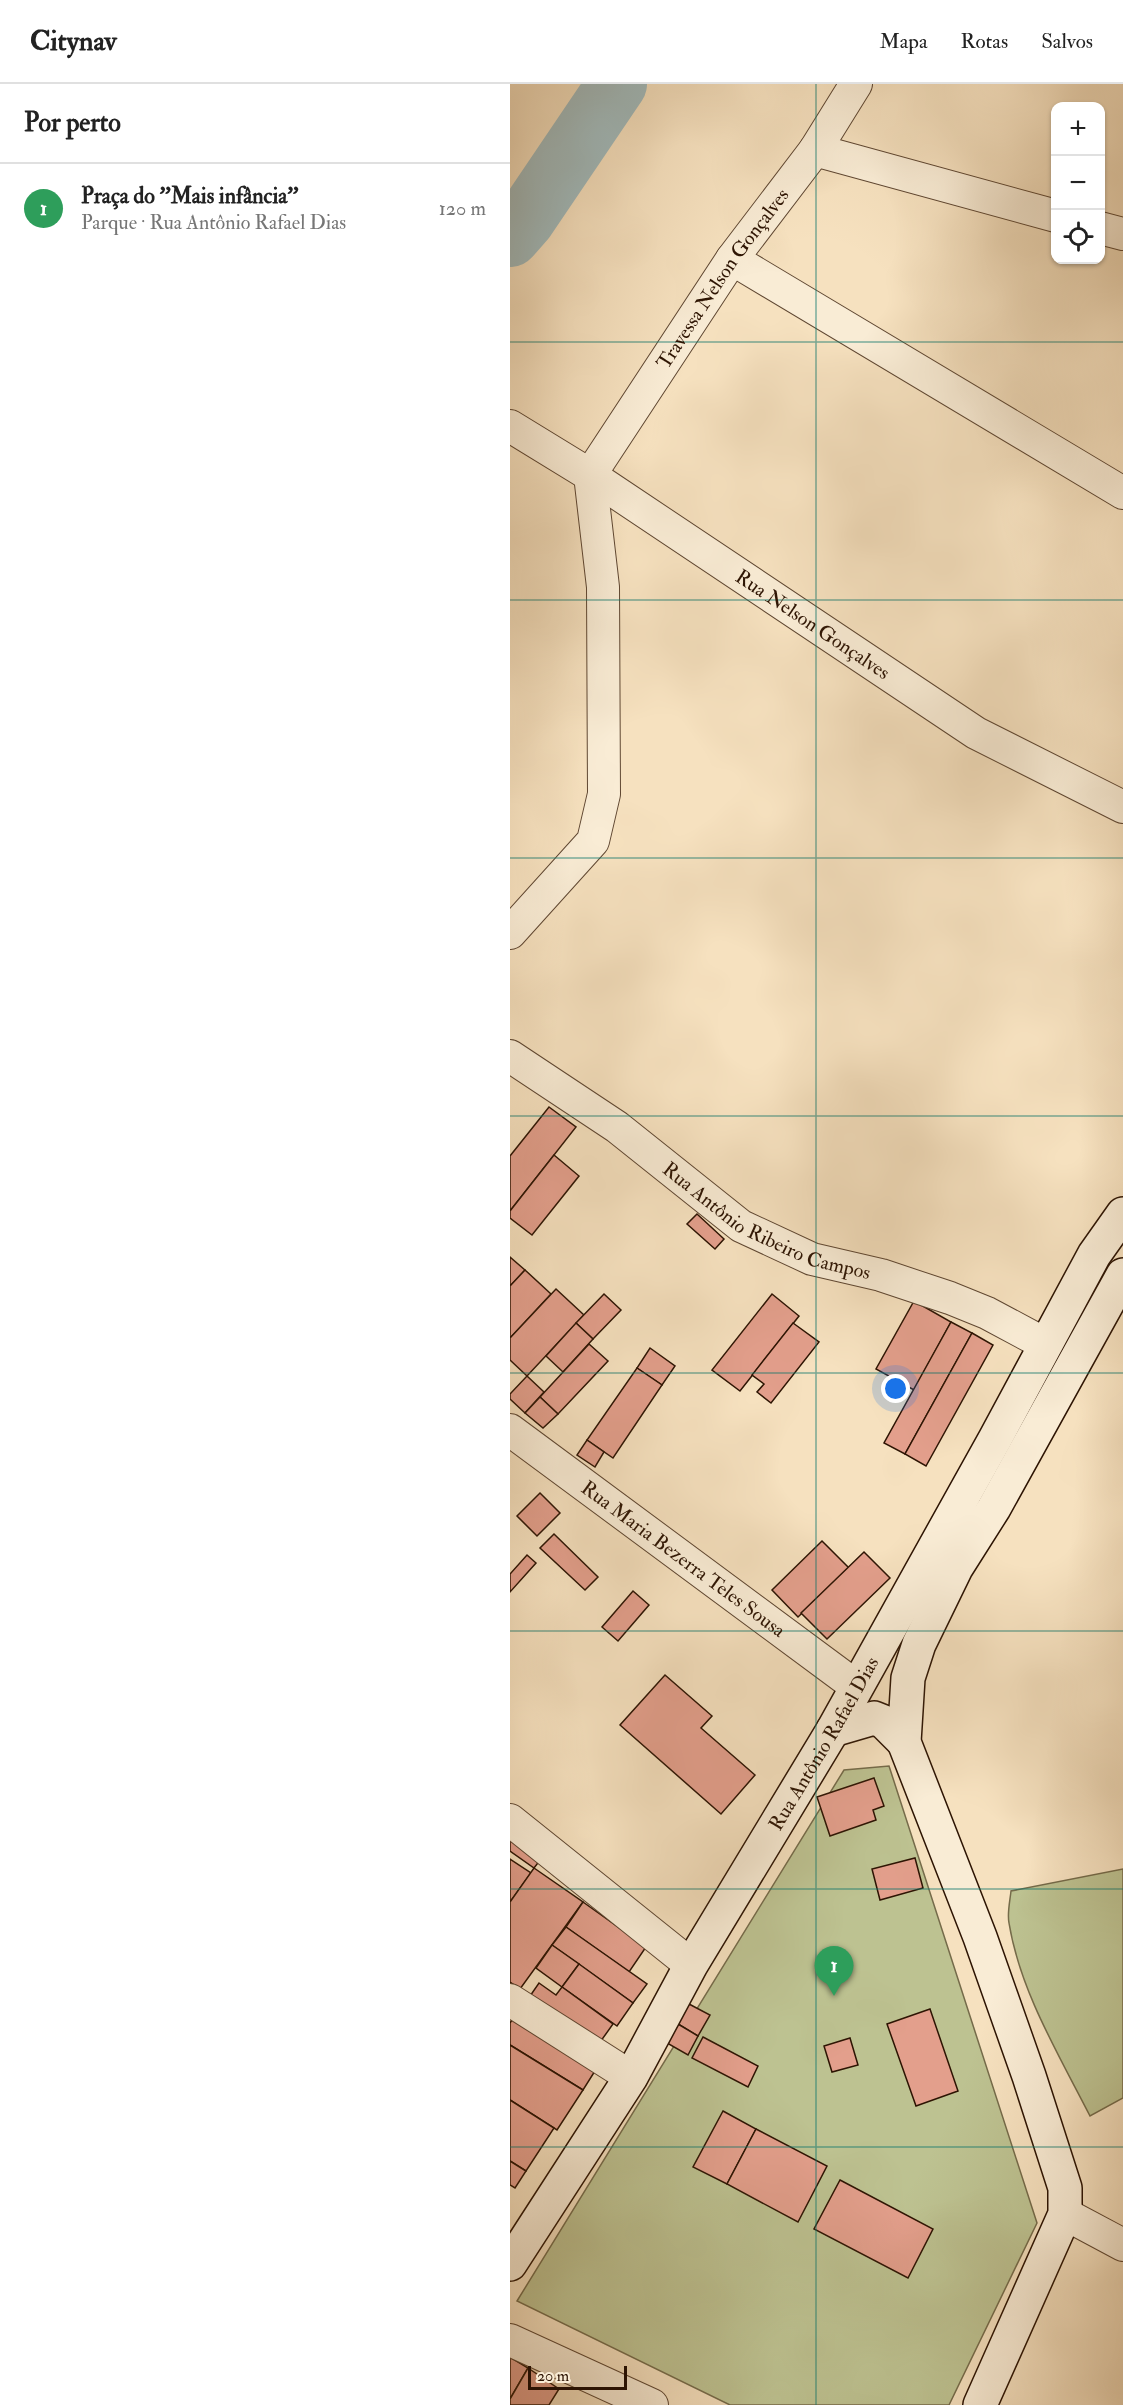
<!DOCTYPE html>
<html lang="pt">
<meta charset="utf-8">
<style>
:root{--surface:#fff;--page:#f2f2f2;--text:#222;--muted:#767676;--line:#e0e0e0;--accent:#0b8043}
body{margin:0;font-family:"IM FELL Double Pica",serif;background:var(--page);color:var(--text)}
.controls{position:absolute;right:18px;top:18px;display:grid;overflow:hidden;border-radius:12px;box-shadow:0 2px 4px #0004}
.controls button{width:54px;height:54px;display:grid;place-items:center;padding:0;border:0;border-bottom:2px solid var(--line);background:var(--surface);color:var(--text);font:30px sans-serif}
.scale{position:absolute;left:18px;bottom:15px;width:99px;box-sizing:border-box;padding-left:6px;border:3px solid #2d1403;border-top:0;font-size:16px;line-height:21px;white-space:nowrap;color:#2d1403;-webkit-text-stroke:4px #f9ecd5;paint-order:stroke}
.you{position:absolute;left:386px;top:1305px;width:21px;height:21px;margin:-15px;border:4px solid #fff;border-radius:50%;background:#1a73e8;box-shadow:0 0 0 9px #1a73e833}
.badge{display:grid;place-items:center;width:39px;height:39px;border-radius:50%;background:var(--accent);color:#fff;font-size:20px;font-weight:700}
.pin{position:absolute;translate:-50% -50px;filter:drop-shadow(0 2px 3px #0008)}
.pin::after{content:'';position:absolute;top:32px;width:21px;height:18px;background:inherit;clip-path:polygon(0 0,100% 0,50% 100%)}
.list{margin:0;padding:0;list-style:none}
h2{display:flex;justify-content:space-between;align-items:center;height:78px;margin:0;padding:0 24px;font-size:26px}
h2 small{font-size:20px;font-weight:400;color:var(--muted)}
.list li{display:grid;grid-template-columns:39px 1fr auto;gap:18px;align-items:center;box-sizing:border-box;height:90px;padding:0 24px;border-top:2px solid var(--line)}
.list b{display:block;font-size:22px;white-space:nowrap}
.list p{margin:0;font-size:20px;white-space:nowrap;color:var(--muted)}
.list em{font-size:20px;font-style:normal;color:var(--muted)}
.icon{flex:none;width:33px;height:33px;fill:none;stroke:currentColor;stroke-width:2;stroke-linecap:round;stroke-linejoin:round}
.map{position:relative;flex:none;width:613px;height:2321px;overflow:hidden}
header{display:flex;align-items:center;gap:36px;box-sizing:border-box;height:84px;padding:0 30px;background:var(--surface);border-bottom:2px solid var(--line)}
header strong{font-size:28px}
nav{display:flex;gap:33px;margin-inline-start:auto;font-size:21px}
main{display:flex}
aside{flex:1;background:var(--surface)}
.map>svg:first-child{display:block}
</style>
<header>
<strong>Citynav</strong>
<nav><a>Mapa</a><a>Rotas</a><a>Salvos</a></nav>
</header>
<main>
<aside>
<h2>Por perto<small></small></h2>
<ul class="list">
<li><span class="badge" style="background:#2e9e5b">1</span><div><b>Praça do ''Mais infância''</b><p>Parque · Rua Antônio Rafael Dias</p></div><em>120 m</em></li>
</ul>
</aside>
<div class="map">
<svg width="613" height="2321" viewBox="0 0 613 2321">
<rect width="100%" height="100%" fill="#f6e1bf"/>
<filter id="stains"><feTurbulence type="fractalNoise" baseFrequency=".00333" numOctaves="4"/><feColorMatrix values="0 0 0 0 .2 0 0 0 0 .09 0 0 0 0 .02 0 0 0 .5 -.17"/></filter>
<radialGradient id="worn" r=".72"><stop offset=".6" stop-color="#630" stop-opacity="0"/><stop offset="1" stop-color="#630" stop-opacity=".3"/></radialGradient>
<g fill="#bdc291" stroke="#756b4a" stroke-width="1.5">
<path d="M379,1682L527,2139L439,2321H220L7,2217L334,1686Z"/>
<path d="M613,1785V2014L580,2032C549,1971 510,1907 499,1839C497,1829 500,1817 501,1807Z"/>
</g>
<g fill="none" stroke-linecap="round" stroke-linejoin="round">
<path stroke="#a2bbbd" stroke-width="60" d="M0,153L15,136L107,0"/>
</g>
<g fill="#e39f8c" stroke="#2d1403" stroke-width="1.5">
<path d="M39,1023L66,1043L0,1127V1072Z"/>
<path d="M44,1071L69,1092L22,1151L0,1134V1127Z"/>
<path d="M187,1130L214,1155L205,1165L177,1140Z"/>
<path d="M0,1173L15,1186L0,1202Z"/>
<path d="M15,1186L41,1210L0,1254V1202Z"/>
<path d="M46,1205L74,1231L17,1292L0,1276V1254Z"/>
<path d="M94,1210L111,1226L83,1255L66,1239Z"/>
<path d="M262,1210L289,1232L230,1307L202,1286Z"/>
<path d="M404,1217L441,1238L404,1306L366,1285Z"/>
<path d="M441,1238L462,1249L395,1370L374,1359Z"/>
<path d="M66,1239L83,1255L53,1288L36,1272Z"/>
<path d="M283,1239L309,1258L261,1319L247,1308L254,1300L242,1291Z"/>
<path d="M462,1249L483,1261L416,1382L395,1370Z"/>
<path d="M79,1260L98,1277L48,1330L30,1313Z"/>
<path d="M140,1264L165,1282L152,1301L127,1284Z"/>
<path d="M127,1284L152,1301L103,1374L77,1356Z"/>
<path d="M17,1292L34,1308L15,1329L0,1315V1310Z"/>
<path d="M30,1313L48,1330L33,1344L15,1329Z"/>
<path d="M77,1356L94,1368L85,1383L67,1371Z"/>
<path d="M30,1409L50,1429L27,1452L7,1432Z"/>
<path d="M44,1450L88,1493L75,1506L30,1464Z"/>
<path d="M312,1457L339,1484L288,1533L262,1506Z"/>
<path d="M354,1468L380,1494L317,1555L291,1529Z"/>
<path d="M17,1471L26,1479L0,1508V1490Z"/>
<path d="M123,1507L139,1521L108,1557L92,1543Z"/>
<path d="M155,1591L202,1632L191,1644L245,1691L211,1730L110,1641Z"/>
<path d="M364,1694L374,1722L363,1726L366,1736L320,1752L307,1713Z"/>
<path d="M0,1740L38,1766L24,1784L0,1767Z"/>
<path d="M405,1774L413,1804L370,1816L362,1785Z"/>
<path d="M0,1775L21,1789L0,1818Z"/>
<path d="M24,1784L73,1818L10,1905L0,1898V1818Z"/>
<path d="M73,1818L136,1863L119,1888L56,1843Z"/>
<path d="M56,1843L137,1900L123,1919L42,1861Z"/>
<path d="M42,1861L69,1880L52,1903L26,1884Z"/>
<path d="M69,1880L123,1919L107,1942L52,1903Z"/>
<path d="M29,1899L46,1911L52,1903L103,1940L88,1961L20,1912Z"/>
<path d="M179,1920L200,1931L188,1952L168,1940Z"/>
<path d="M420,1925L448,2007L406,2022L377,1940Z"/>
<path d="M7,1928L90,1979L73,2006L0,1961V1939Z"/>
<path d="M168,1940L188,1952L178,1971L157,1959Z"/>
<path d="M193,1953L248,1982L238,2003L182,1974Z"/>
<path d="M340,1954L348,1981L322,1988L314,1962Z"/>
<path d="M0,1961L73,2006L47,2046L0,2016Z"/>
<path d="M0,2016L44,2044L16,2087L0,2077Z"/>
<path d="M213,2027L246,2045L217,2100L183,2083Z"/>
<path d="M246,2045L317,2082L288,2138L217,2100Z"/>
<path d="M0,2077L16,2087L5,2104L0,2101Z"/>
<path d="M330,2096L423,2145L398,2194L304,2145Z"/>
<path d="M0,2273L18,2284L0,2315Z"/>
<path d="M18,2284L49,2305L39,2321H0V2315Z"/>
</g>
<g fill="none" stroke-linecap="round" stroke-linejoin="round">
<defs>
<g id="street">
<path d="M305,66L546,132"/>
<path d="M590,144L613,150"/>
<path d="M222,175L613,409"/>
<path id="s1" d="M0,342L80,391L466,649L613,723"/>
<path id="s2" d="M0,849L83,757L94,710L93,503L80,391L222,175L305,66L346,0"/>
<path id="s3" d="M0,972L107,1043L231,1142L302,1175L371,1191L440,1214L477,1229L535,1260"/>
<path id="s4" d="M0,1346L347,1603"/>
<path d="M0,1736L181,1881"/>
<path d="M0,1916L121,1993"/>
<path d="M555,2130L613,2161"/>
<path d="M0,2256L142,2321"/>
</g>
<g id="secondary">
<path d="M323,1646L364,1634L374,1638L394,1658"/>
<path id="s5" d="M0,2180L121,1993L181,1881L323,1646L485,1355L584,1171L613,1130"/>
<path d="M470,2321L555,2130V2104L519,1992L470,1853L394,1658L398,1594L409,1560L446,1484L484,1424L613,1191"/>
</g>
</defs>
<use href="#street" stroke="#5f4732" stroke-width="34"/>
<use href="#secondary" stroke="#2d1403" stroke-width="36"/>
<use href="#street" stroke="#f9ecd5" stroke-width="32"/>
<use href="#secondary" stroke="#f9ecd5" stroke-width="33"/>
</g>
<path fill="none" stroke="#0f766e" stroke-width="1.5" stroke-opacity="0.55" d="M306,0V2321M0,258H613M0,516H613M0,774H613M0,1032H613M0,1289H613M0,1547H613M0,1805H613M0,2063H613"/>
<g text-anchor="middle" stroke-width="6" stroke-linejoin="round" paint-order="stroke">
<g font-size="20" fill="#2d1403" stroke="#f9ecd5">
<text dy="7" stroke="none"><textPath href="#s2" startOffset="729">Travessa Nelson Gonçalves</textPath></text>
<text dy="7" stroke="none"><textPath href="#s1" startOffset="362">Rua Nelson Gonçalves</textPath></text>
<text dy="7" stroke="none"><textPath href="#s3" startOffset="308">Rua Antônio Ribeiro Campos</textPath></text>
<text dy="7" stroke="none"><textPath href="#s4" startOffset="216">Rua Maria Bezerra Teles Sousa</textPath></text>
<text dy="7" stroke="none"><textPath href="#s5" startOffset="608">Rua Antônio Rafael Dias</textPath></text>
</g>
</g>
<rect width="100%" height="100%" filter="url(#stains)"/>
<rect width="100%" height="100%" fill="url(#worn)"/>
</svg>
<div class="controls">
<button>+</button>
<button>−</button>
<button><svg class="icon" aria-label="locate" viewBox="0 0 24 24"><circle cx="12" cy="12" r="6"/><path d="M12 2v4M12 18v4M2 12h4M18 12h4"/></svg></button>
</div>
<div class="scale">20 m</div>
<div class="you"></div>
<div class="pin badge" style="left:324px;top:1912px;background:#2e9e5b">1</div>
</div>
</main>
